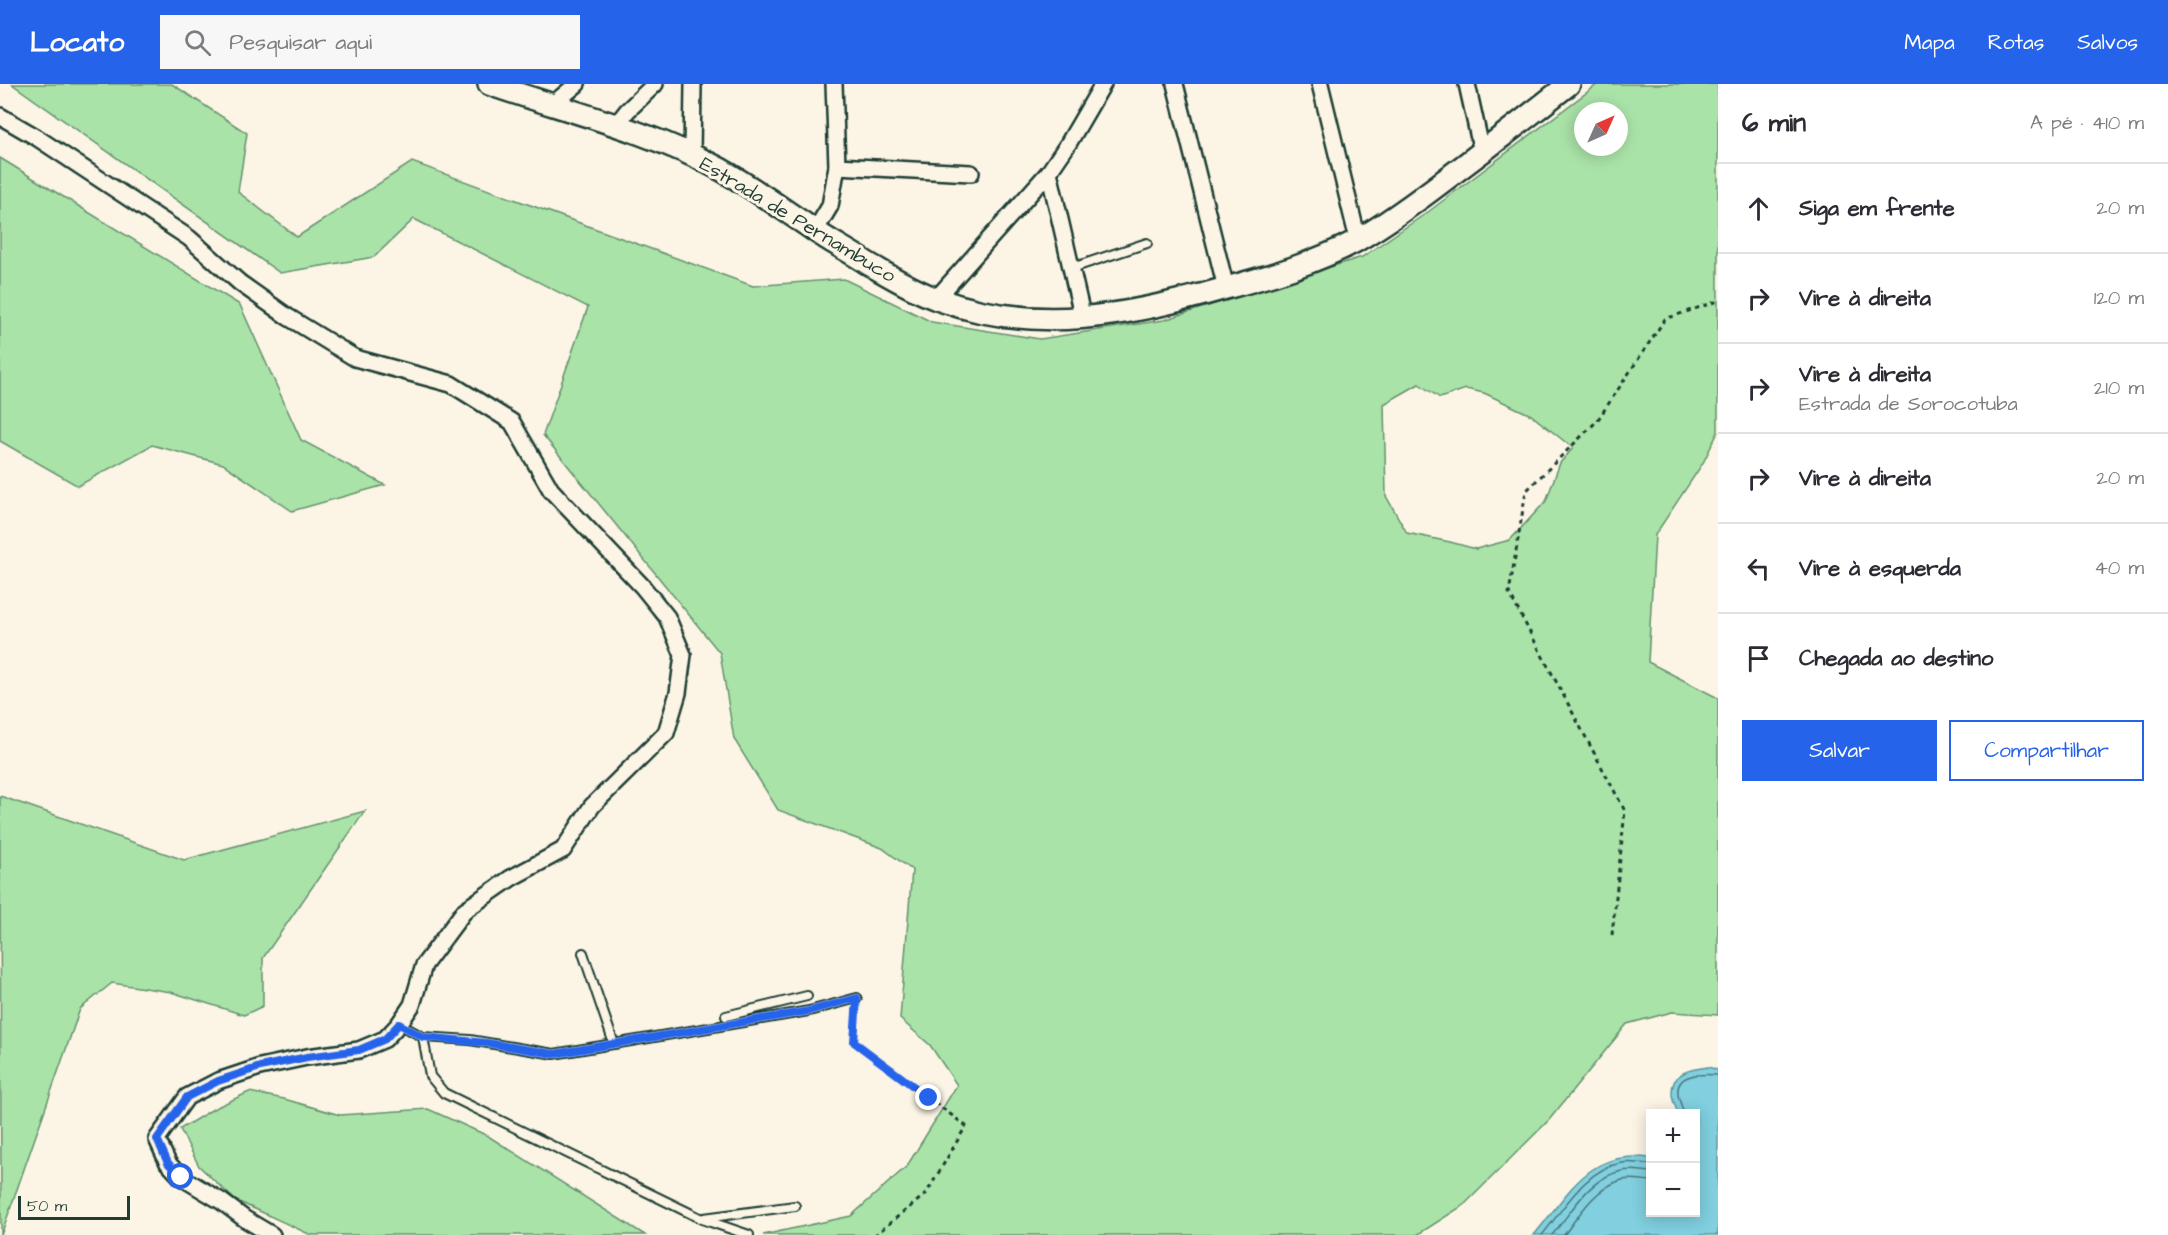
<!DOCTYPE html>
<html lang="pt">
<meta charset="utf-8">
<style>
:root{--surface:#fff;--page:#f7f7f7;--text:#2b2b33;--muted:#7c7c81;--line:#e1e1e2;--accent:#2563eb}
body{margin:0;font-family:"Architects Daughter",sans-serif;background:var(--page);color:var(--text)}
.controls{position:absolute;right:18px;bottom:18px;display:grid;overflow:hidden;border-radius:0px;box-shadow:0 3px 15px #0003}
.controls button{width:54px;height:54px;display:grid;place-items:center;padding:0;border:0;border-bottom:2px solid var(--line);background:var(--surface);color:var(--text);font:30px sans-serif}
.compass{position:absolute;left:1574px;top:18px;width:54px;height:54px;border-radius:50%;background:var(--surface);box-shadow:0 3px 15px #0003;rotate:45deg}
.scale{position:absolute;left:18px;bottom:15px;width:112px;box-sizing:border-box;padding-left:6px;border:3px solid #1f3d34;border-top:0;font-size:16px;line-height:21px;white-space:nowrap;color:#1f3d34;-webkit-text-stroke:4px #fcf5e5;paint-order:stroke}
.stop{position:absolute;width:18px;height:18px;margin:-14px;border:4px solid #2563eb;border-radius:50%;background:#fff}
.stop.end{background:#2563eb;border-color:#fff;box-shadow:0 2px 6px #0008}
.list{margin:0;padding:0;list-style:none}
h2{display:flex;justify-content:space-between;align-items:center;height:78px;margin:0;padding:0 24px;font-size:26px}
h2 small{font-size:20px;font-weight:400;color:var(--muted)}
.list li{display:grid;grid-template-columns:39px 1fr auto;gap:18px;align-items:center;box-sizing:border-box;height:90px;padding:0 24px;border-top:2px solid var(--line)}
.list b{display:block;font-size:22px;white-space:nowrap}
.list p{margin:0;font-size:20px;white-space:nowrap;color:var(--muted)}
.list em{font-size:20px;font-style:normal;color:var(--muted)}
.actions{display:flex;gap:12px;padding:18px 24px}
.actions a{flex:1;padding:14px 0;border:2px solid var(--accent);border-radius:0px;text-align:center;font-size:21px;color:var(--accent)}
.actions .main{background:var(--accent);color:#fff}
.icon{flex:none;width:33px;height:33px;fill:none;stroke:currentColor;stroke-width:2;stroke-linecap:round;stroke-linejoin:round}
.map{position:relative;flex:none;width:1718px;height:1151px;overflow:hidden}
header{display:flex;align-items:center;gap:36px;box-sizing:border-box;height:84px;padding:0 30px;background:var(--accent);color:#fff}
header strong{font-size:28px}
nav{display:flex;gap:33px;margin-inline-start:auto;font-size:21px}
.search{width:420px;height:54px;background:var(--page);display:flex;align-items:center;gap:15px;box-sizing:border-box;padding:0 21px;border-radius:0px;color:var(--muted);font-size:22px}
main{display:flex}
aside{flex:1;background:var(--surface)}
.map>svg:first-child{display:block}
</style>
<header>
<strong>Locato</strong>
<div class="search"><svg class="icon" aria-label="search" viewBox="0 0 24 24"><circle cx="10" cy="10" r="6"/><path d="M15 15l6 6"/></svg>Pesquisar aqui</div>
<nav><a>Mapa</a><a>Rotas</a><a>Salvos</a></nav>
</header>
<main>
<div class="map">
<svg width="1718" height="1151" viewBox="0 0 1718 1151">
<rect width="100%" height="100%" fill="#fcf5e5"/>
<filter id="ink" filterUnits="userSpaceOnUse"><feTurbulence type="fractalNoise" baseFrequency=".0167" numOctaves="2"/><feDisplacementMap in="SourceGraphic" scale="12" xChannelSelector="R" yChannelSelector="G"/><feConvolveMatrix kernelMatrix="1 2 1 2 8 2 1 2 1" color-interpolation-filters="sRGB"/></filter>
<g filter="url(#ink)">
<g fill="#aae3a8" stroke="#64906e" stroke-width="1.5" fill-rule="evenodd">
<path d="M12,0H172L247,49L238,108L297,153L412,78L753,202L844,195L932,238L1040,255L1164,236L1362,173L1428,128L1598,0H1718V348L1703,379L1655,451L1648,578L1718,614V931L1672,928L1627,940L1549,1036L1464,1121L1417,1151H763L851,1132L907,1082L957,1001L930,961L900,935L912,786L882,764L778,726L734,655L720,569L543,351L588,223L414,135L374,173L280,189ZM1583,27H1619V63H1583ZM1419,300L1440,314L1466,305L1484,309L1531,331L1573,364L1560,379L1546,417L1510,456L1476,465L1450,458L1407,449L1386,412L1384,320Z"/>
<path d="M0,74L240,221L301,356L385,401L292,427L223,380L152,361L78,402L0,357Z"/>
<path d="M0,712L184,776L365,727L263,874V922L244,931L171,908L112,899L80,925L1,1151Z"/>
<path d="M249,1008L284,1015L340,1031L428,1025L488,1052L645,1151H311L235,1116L199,1082L180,1045L213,1025Z"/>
</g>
<path fill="#81cfdf" stroke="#5a959b" stroke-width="1.5" d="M1708,983L1718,986V1151H1534C1569,1110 1588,1065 1650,1074V1128H1696V1030L1678,1029C1676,1024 1672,1016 1672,1010C1671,988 1691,985 1708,983Z"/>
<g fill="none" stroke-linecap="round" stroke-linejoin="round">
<g stroke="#467778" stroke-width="1.5">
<path d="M1683,1030C1683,1023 1679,1017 1678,1011C1675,988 1703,990 1718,991"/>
<path d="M1542,1151C1563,1126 1586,1084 1622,1079C1631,1077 1641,1080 1650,1080"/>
<path d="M1552,1151C1572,1128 1589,1093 1622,1087C1631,1085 1641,1087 1650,1088"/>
<path d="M1564,1151C1579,1131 1596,1103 1622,1096C1631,1094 1641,1096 1650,1097"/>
</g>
<defs>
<g id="service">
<path d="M1072,184L1147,159"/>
<path d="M583,869L614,960"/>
<path d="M726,932L807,912"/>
<path d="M399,940L423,953L470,956L554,970L809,927L857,914"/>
<path d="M423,953L430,992L444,1009L702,1135L749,1151"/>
<path d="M704,1134L795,1122"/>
</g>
<g id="minor">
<path d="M1175,0L1226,204"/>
<path d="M1320,0L1358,156"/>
<path d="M1467,0L1482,68"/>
<path d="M552,21L577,0"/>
<path d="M0,32L36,53L189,154L240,199L288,233L355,274L451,300L512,338L551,406L642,502L667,533L683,571L678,609L666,649L592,722L563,766L511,794L465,826L424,881L412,921L399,940L385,955L359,966L307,973L260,983L218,997L187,1013L157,1055L168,1079L181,1093L221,1117L245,1135L272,1151"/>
<path d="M616,41L627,27L655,0"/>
<path d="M692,71L693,0"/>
<path d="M837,82L971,89"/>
<path d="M1049,88L1083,235"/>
<path d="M815,147L830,122L837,82L834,0"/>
<path d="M936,215L1049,88L1068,60L1103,0"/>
</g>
<path id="secondary" d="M489,0C566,27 648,46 720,85C752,103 781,124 811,144C829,157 849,167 867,179C890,192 912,206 937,215C1035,251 1129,232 1226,204C1271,192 1315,179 1356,157C1389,138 1420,115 1450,92C1490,62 1530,31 1569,0"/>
</defs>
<use href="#service" stroke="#1f3d34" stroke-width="12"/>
<use href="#minor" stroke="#1f3d34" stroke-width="20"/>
<use href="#secondary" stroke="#1f3d34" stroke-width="26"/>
<g stroke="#1f3d34" stroke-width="3" stroke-dasharray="4.5 4.5" stroke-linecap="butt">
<path d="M1612,851L1625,727L1509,509L1526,407L1597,337L1665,235L1718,217"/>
<path d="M856,924L854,958L966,1042L926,1110L875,1151"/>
</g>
<use href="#service" stroke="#fcf5e5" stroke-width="8"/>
<use href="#minor" stroke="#fcf5e5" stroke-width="15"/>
<use href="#secondary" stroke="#fcf5e5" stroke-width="21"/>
</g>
</g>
<g fill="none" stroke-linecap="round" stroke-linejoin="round" filter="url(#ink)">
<path stroke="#2563eb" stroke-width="8" d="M181,1093L168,1079L157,1055L187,1013L218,997L260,983L307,973L359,966L385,955L399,940L423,953L487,959L554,970L809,927L857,914L854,958L929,1014"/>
</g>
<g text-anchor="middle" stroke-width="6" stroke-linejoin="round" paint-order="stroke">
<g font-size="20" fill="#1f3d34" stroke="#fcf5e5">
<text transform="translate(798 135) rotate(31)" y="7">Estrada de Pernambuco</text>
</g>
</g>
</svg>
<div class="controls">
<button>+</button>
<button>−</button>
</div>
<svg class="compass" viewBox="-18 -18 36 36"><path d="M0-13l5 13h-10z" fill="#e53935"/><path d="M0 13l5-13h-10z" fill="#7c7c81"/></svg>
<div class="scale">50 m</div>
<div class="stop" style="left:181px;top:1093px"></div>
<div class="stop end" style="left:929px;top:1014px"></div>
</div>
<aside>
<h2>6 min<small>A pé · 410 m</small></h2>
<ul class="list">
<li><svg class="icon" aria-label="ahead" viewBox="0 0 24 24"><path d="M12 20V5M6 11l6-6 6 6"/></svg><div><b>Siga em frente</b></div><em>20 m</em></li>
<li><svg class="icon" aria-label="right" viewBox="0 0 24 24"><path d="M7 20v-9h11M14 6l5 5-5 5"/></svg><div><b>Vire à direita</b></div><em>120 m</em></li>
<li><svg class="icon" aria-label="right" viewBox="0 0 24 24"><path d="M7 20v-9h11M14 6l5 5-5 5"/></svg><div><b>Vire à direita</b><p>Estrada de Sorocotuba</p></div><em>210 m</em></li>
<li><svg class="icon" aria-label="right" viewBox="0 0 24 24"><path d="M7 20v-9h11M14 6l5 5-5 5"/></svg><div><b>Vire à direita</b></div><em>20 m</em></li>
<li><svg class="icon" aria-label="left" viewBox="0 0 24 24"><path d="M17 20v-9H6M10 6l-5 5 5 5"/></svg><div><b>Vire à esquerda</b></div><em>40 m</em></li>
<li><svg class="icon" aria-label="arrive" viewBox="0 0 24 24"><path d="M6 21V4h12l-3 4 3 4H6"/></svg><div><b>Chegada ao destino</b></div></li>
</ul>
<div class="actions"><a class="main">Salvar</a><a>Compartilhar</a></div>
</aside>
</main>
